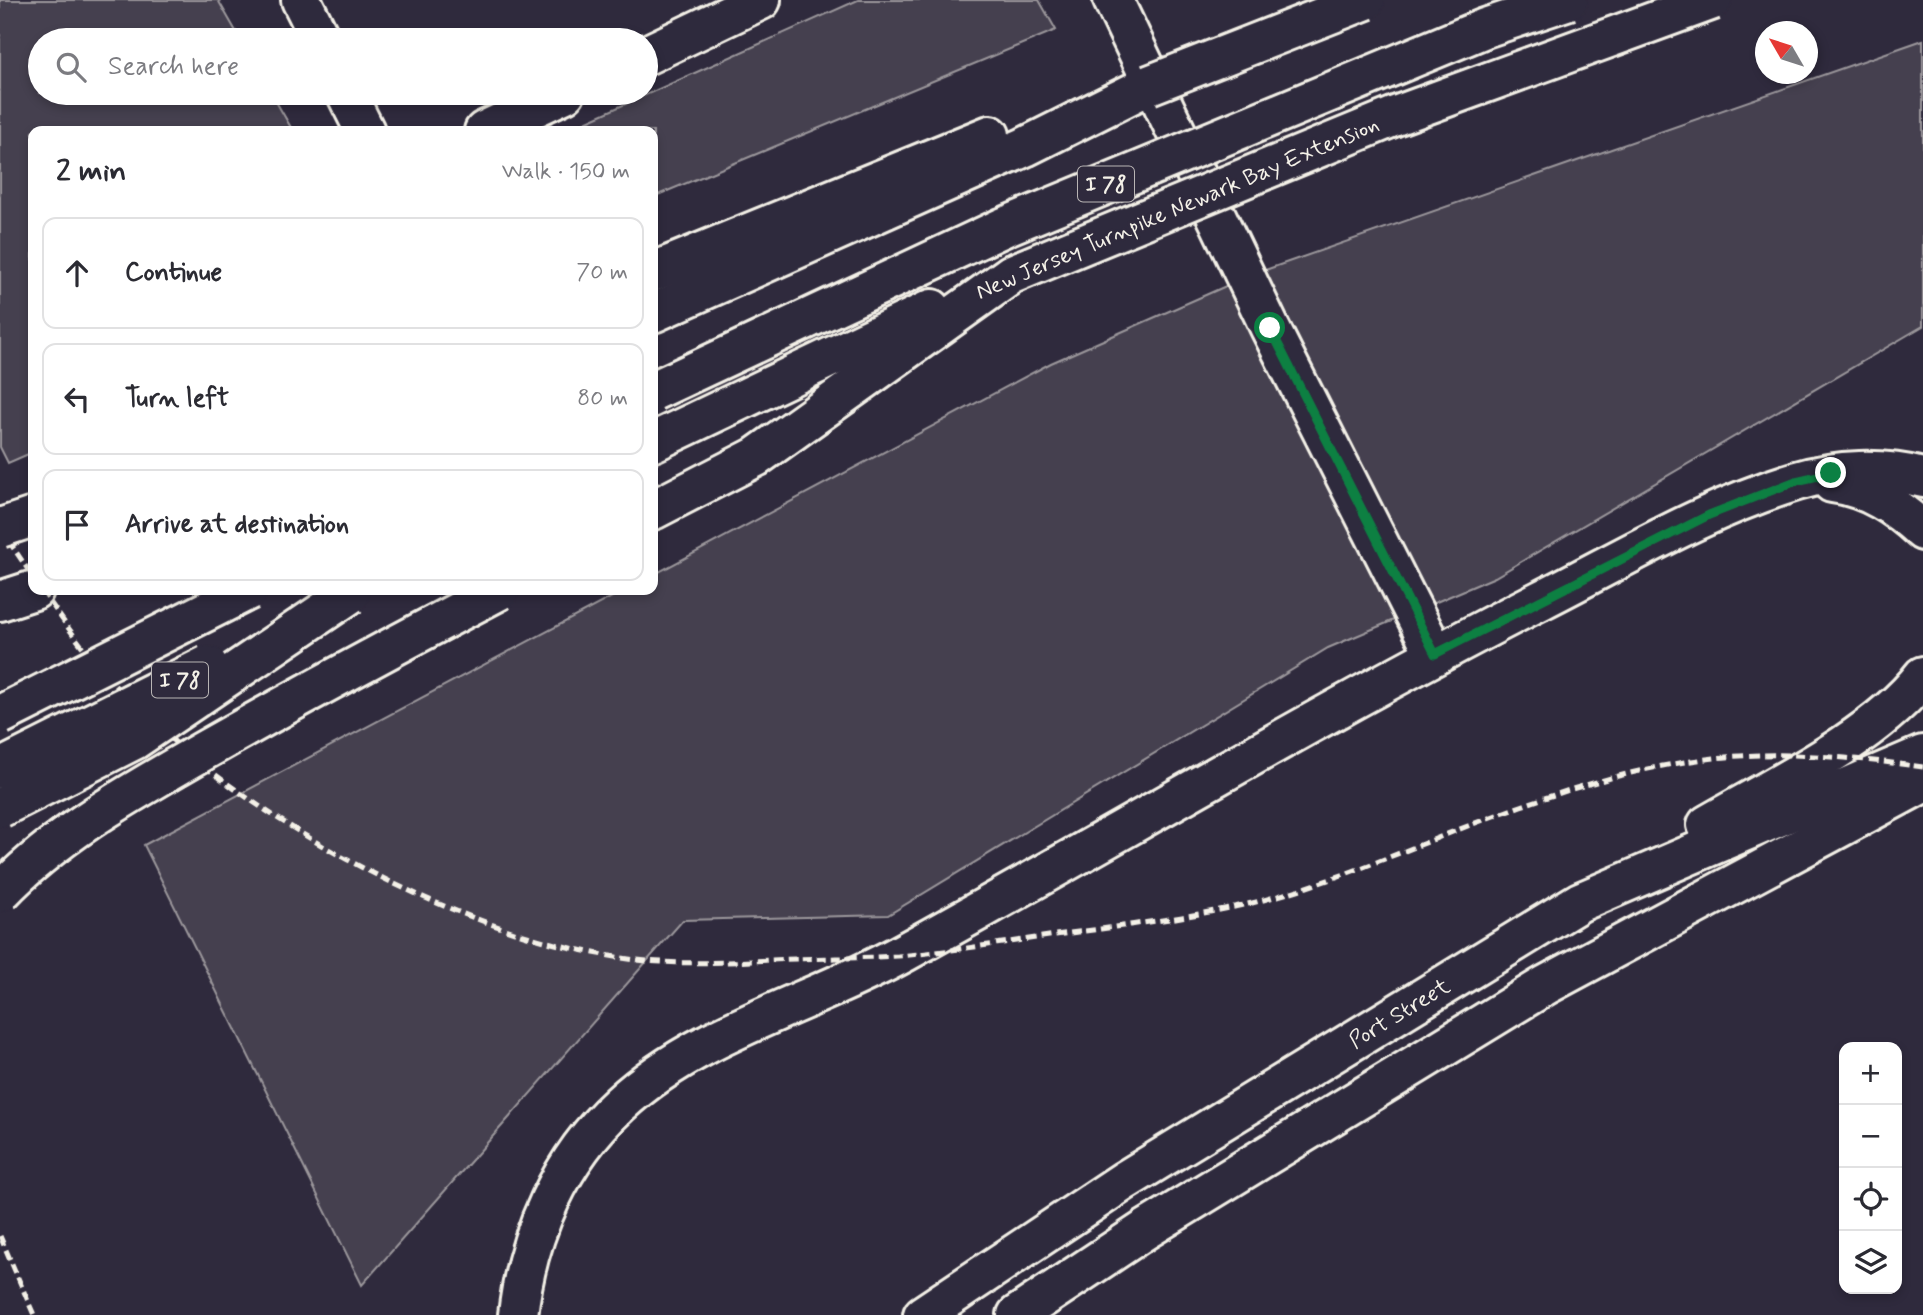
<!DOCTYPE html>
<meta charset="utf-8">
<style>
:root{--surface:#fff;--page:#f2f2f3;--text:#2b2b33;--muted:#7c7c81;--line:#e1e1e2}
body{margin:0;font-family:Mynerve,sans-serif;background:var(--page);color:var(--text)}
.controls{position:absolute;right:21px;bottom:21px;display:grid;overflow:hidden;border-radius:14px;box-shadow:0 4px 10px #0003}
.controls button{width:63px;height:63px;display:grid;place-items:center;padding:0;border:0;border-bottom:2px solid var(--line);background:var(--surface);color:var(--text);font:35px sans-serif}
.compass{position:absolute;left:1755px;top:21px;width:63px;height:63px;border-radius:50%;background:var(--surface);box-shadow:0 4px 10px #0003;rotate:309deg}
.stop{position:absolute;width:21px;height:21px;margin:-16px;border:5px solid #0b8043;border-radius:50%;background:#fff}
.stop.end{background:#0b8043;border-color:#fff;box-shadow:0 2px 7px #0008}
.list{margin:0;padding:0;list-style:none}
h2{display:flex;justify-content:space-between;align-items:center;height:91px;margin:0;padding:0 28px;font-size:30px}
h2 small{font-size:23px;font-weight:400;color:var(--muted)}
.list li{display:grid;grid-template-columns:46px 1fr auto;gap:21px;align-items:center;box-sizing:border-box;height:112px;margin:0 14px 14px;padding:0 14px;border:2px solid var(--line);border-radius:14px}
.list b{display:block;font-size:26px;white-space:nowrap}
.list em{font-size:23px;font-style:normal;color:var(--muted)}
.icon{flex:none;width:38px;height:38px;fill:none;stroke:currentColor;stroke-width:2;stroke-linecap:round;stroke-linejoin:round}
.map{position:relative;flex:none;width:1923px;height:1315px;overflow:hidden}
.search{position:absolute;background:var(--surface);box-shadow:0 4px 10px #0003;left:28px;top:28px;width:630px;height:77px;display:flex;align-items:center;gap:18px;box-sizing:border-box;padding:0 24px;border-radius:38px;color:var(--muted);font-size:26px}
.panel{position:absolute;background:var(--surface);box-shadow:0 4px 10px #0003;left:28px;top:126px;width:630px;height:469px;border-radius:14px}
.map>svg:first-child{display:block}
</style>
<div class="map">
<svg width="1923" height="1315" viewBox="0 0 1923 1315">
<rect width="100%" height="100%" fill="#2f2a3d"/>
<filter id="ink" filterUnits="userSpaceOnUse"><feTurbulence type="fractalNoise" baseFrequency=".0143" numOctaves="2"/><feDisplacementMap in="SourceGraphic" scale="14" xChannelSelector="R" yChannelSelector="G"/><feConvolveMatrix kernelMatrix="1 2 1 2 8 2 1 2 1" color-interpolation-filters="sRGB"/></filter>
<g filter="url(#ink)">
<g fill="#454050" stroke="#9c989c" stroke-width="2">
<path d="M0,0H218L241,40H40V93H271L293,131H33V452L8,463L0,447Z"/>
<path d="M858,0H1039L1056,30L653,197V131H565Z"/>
<path d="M1923,40V326L1495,577L1328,648L888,915L683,920L362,1285L144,845L625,590H653V575L1051,363L1251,275Z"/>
</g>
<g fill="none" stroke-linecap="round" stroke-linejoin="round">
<defs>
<g id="minor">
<path d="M301,0L321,40"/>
<path d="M1113,0L1270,328L1435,654"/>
<path d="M646,55L761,0"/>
<path d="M346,93L365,131"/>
<path d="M484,131L565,93"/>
</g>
<g id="major">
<path d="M1832,483C1869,488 1897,507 1923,531"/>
<path d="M1707,825C1774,786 1876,737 1923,676"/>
<path d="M518,1315C527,1235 560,1159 620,1104C700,1030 812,1004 905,952C1117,835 1325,710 1541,600C1624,558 1707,508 1797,481C1837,469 1882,467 1923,478"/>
<path id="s1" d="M923,1315L1124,1181L1580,902L1923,755"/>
<path d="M1017,1315L1145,1230L1546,985L1923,783"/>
</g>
<g id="highway">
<path d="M653,272L990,135"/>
<path d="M653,313L1025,147L1149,85"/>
<path d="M653,442L932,309"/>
<path d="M653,510L756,457L1012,274"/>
<path d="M0,601L34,590"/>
</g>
</defs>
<use href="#minor" stroke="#f4f1e8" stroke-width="44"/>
<use href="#major" stroke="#f4f1e8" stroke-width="44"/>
<use href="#highway" stroke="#f4f1e8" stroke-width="44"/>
<use href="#minor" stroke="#2f2a3d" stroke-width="38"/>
<use href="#major" stroke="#2f2a3d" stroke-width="38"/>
<use href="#highway" stroke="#2f2a3d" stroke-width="38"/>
<g stroke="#f4f1e8" stroke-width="5" stroke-dasharray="10 5" stroke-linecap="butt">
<path d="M0,528L33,577"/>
<path d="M42,590C66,626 93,663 123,694C247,820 448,931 622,958C680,967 738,961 796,959C830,958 864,958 898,956C955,951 1013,941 1070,933C1131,925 1192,917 1252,903C1344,880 1431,838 1521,806C1590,782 1666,760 1740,756C1800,752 1863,759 1923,767"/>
<path d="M0,1236L34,1315"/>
</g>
<defs>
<g id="highway-bridge">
<path d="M1149,85L1366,0"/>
<path d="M1012,274L1398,115L1713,0"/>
<path d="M653,391L1004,227L1485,28L1569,0"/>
<path d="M0,528L33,517"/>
<path d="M0,715L249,590"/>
<path d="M0,769L208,665"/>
<path d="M0,808L134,740L350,594"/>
<path d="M0,893C57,833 134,791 205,750C302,695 401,642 500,590"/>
</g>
</defs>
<use href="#highway-bridge" stroke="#f4f1e8" stroke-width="44" stroke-linecap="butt"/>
<use href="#highway-bridge" stroke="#2f2a3d" stroke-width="38"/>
</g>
</g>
<g fill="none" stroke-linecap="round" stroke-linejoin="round" filter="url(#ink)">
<path stroke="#0b8043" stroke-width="9" d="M1270,328L1435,654L1709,515L1796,481L1831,473"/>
</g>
<g text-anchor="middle" stroke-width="5" stroke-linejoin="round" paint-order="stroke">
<g fill="#2f2a3d" stroke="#b9b5b5" stroke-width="2">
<rect x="1078" y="166.5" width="56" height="35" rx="5"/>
<rect x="152" y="662.5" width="56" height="35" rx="5"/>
</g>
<g font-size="21" font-weight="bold" fill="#f4f1e8">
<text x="1106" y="191">I 78</text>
<text x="180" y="687">I 78</text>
</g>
<g font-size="23" fill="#f4f1e8" stroke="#2f2a3d">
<text transform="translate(1177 207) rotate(-23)" y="8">New Jersey Turnpike Newark Bay Extension</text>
<text dy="8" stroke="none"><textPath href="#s1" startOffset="564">Port Street</textPath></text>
</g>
</g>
</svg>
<div class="controls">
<button>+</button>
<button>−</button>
<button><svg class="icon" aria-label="locate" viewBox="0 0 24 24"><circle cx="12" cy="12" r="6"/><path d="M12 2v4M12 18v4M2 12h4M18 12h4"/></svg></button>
<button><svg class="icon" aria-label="layers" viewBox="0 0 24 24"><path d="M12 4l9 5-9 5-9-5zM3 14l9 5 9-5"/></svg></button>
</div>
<svg class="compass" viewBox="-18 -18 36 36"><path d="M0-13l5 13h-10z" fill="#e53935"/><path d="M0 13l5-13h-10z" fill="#7c7c81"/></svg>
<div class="stop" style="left:1270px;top:328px"></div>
<div class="stop end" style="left:1831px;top:473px"></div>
<div class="search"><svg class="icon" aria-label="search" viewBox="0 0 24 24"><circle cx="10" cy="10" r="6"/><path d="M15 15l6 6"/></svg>Search here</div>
<section class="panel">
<h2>2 min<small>Walk · 150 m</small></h2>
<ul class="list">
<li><svg class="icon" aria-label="ahead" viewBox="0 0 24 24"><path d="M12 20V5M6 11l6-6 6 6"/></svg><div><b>Continue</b></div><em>70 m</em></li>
<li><svg class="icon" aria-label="left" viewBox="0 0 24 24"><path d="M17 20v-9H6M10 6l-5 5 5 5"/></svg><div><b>Turn left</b></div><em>80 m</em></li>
<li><svg class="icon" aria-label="arrive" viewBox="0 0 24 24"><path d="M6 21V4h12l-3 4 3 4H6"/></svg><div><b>Arrive at destination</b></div></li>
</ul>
</section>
</div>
